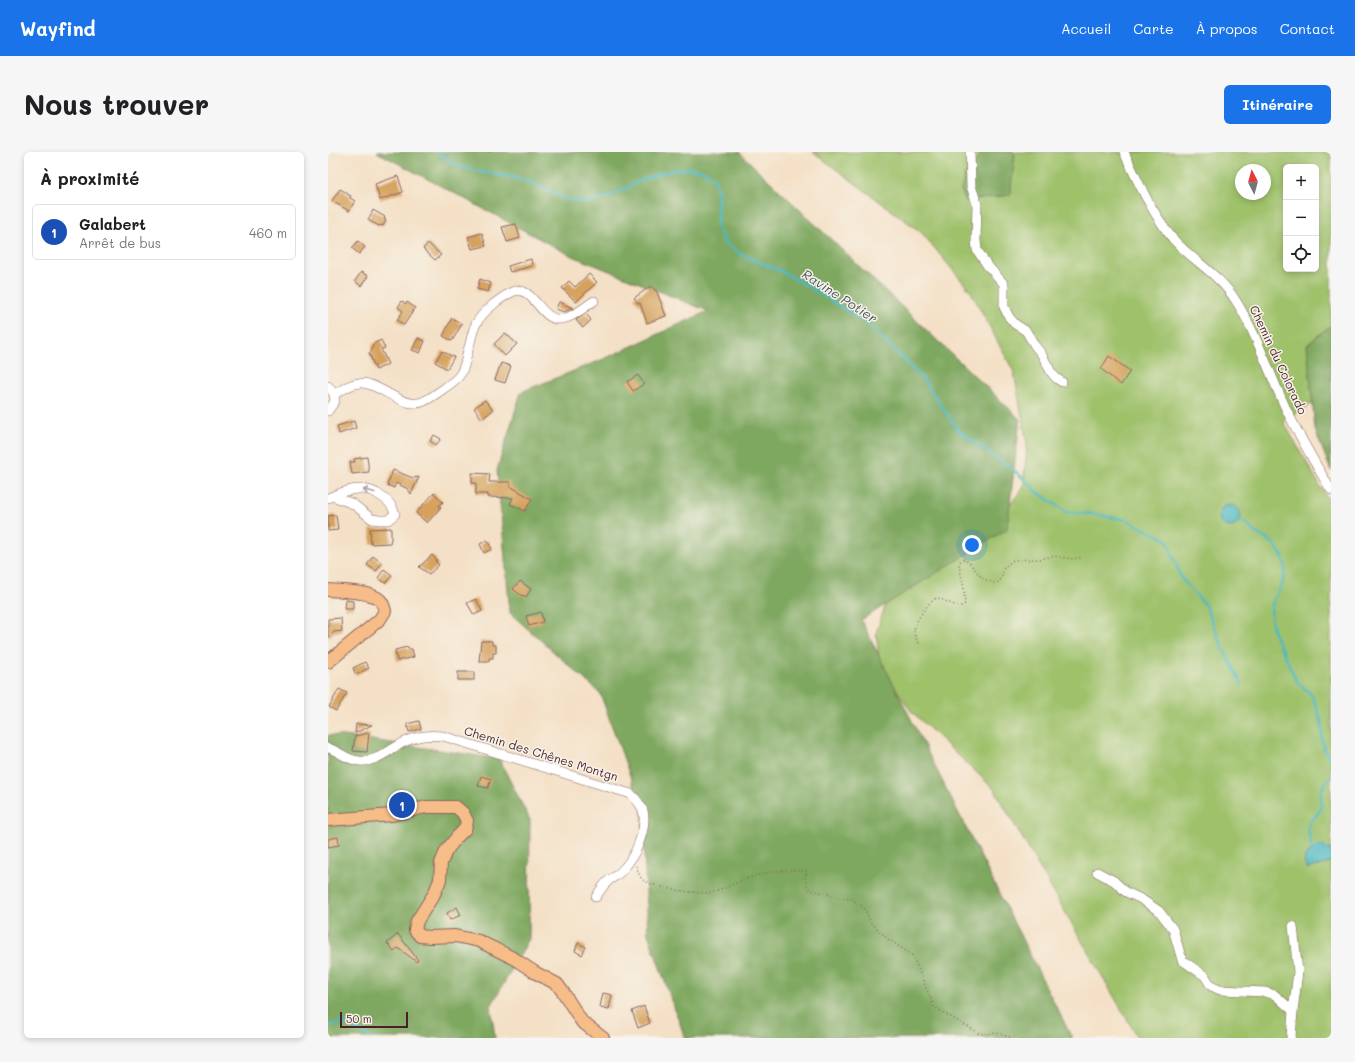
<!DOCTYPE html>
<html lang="fr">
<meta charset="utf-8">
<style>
:root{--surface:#fff;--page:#f6f6f6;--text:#202124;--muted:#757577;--line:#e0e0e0;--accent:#1a73e8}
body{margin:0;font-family:Mali,sans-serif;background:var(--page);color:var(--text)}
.controls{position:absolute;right:12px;top:12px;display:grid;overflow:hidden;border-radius:6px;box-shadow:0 2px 6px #0003}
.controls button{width:36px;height:36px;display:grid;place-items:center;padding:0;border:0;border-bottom:1px solid var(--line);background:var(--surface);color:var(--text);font:20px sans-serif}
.compass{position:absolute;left:907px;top:12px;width:36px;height:36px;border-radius:50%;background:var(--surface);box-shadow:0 2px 6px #0003;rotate:354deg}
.scale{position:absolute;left:12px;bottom:10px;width:68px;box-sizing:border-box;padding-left:4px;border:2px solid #4a1f2b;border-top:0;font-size:11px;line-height:14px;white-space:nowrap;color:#4a1f2b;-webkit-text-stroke:3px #f7f3e8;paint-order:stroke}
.you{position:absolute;left:644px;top:393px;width:14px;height:14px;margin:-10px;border:3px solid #fff;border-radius:50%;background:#1a73e8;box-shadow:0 0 0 6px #1a73e833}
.badge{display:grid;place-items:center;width:26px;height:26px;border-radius:50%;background:var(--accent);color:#fff;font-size:13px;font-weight:700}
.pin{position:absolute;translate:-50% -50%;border:2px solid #fff;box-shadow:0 1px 4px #0006}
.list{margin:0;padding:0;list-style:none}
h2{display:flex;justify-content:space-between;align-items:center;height:52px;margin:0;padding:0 16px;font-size:17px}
h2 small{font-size:13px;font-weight:400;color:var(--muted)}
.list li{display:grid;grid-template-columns:26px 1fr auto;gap:12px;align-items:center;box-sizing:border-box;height:56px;margin:0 8px 8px;padding:0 8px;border:1px solid var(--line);border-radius:6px}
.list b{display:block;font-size:15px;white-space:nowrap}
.list p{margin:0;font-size:13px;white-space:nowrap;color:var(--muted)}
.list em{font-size:13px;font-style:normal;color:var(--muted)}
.icon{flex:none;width:22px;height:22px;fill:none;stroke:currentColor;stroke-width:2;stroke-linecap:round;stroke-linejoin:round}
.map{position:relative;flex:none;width:1003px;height:886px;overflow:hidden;border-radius:6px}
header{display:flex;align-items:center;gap:24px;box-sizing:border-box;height:56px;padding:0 20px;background:var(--accent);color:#fff}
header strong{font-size:19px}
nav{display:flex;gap:22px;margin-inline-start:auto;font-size:14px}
.intro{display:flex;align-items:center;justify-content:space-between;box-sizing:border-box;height:96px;padding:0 24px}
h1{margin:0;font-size:28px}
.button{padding:10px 18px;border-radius:6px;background:var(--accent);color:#fff;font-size:14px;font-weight:700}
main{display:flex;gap:24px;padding:0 24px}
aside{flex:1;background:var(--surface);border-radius:6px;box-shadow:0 2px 6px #0003}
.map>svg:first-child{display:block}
</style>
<header>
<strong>Wayfind</strong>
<nav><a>Accueil</a><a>Carte</a><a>À propos</a><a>Contact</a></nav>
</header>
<div class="intro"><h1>Nous trouver</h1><a class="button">Itinéraire</a></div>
<main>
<aside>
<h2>À proximité<small></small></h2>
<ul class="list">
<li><span class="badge" style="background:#1a4fb4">1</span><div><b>Galabert</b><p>Arrêt de bus</p></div><em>460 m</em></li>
</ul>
</aside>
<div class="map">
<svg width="1003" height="886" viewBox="0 0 1003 886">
<rect width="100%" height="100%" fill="#f7f3e8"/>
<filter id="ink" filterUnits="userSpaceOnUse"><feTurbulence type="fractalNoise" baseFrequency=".025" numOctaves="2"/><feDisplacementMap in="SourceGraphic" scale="8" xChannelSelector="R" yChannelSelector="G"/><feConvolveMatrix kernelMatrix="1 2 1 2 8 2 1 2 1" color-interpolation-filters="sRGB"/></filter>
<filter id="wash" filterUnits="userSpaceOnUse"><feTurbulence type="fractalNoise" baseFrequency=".012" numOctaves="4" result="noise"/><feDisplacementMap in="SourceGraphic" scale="16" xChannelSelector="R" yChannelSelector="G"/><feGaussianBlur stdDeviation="0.9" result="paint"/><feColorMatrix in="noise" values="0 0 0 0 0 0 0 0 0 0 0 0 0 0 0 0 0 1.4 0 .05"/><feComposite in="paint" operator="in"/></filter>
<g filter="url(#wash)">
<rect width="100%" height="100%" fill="#f4e0c6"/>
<path fill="#9ec16a" stroke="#74704a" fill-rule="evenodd" d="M485,0H1003V240L955,269L1003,353V886H810L666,637L583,559L552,513L548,481L559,449L668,367L695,337L699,292L686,220L643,140L594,81ZM958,15H988V117H958ZM913,18H937V42H913Z"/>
<g fill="#7ea75e" stroke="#646344">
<path d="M49,0H411L692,267L679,377L533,468L744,886H357L320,782L314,657L272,541L182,461L169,318L193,240L278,206L380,159L242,103Z"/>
<path d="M655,0H685L687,3L682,43L638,49L633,38L637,23Z"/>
<path d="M1003,173V319L987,278L979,193Z"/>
<path d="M0,583L17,584L171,607L202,668L201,787L163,854L167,886H0Z"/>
</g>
<g fill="#49b8c1" stroke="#4a6c76">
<circle cx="902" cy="364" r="11"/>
<path d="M992,693L1003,698V710L979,717C971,706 982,697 992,693Z"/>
</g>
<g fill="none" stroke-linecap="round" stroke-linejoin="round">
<g stroke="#49b8c1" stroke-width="2.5">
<path d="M110,0L120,8L131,14L149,19L184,25L205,31L238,47L259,51L282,44L318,26L341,19L360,16L374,18L387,27L390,43L389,74L396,90L414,103L455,120L498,145L543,175L594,226L631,279L687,319L711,341L738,360L765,362L799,368L839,388L853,426L877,453L895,496L914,533"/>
<path d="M913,368L920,373L926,380L944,390L955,405L957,412V423L953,435L944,452L943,463L945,479L969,530L982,541L985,546L994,572V588L996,597L1003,609"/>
<path d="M984,697L980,678L982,669L988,664L993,656V639L995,634L1003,624"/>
<path d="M0,874L15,870L39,883L41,886"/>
</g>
</g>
<g id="blocks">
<g fill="#d6a15b">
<path d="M70,24L75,40L52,48L47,32Z"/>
<path d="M12,37L19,41V42L23,44L22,46L27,49L21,59L4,49Z"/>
<path d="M45,58L57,65L56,67L58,68L55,74L52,73L51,74L40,68Z"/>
<path d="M188,72L192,86L179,90L174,75Z"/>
<path d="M154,81L158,94L144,97L140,85Z"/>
<path d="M30,89L37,95L31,102L24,96Z"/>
<path d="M100,91L113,103L107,108L95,97Z"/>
<path d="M203,107L204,114L182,120L180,114Z"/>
<path d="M33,120L40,124L33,134L27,129Z"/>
<path d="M261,122L269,130L248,150L234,136L241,129L247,135Z"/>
<path d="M152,127L163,131L160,140L149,137Z"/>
<path d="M323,134L329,140L338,164L319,171L312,151L311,152L306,146Z"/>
<path d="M74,149L78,152L79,150L87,156L76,173L69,168L75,159L70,155Z"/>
<path d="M231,150L245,156L236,160L228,157Z"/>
<path d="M258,162L263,168L255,176L248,168Z"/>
<path d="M124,166L134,172L124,189L115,184Z"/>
<path d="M177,181L189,192L177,204L166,192Z"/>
<path d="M90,186L97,189L92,201L84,198Z"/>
<path d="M53,188L57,196L53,197L60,212L48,218L41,201L43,200L45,192Z"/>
<path d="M114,199L126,205L119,217L107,210Z"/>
<path d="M781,204L802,219L793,233L773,217Z"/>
<path d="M173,211L183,214L177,231L167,228Z"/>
<path d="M310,223L316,232L305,239L299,230Z"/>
<path d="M157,248L165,258L154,267L146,256Z"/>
<path d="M26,269L28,276L11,282L9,274Z"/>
<path d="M106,283L113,287L108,293L102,289Z"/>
<path d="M39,305L41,320L24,322L22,310H27L26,307Z"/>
<path d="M65,318L85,326L91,325L83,342L80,337L68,331L66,336L59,333Z"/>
<path d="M144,321L162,322L161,330H182V334L204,347L197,359L182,352L185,346L160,345V342H148V331H144Z"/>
<path d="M106,341L115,350L111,354L113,355L99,371L88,361Z"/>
<path d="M8,363L10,378L0,379V364Z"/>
<path d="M63,376V387L62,391L43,392L42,377Z"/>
<path d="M159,388L164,397L156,401L152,392Z"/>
<path d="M104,403L109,408L107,409L111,413L101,422L91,415Z"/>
<path d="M45,404L54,411L48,419L39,413Z"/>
<path d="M56,417L64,423L58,431L50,426Z"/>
<path d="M192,429L203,437L198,445L195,443L194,444L185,437Z"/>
<path d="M148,447L154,459L146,463L139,451Z"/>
<path d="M17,448L25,449V457H16Z"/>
<path d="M213,460L215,470L201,474L198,464Z"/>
<path d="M13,466L14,479L6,480L0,486V467Z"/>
<path d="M153,489H164V493H168V501H165V506H161V509H151Z"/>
<path d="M79,495L80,497H84L86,505L69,509L67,498Z"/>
<path d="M37,510L41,516L28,523L25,516Z"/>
<rect x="130" y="520" width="16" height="8"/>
<path d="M11,537L19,541L8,559L1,555Z"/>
<path d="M91,569L93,577L81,580L79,572Z"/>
<path d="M28,572L44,573L27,581Z"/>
<path d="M41,581L39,600L25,599L27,584Z"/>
<path d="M153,624L163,627L160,636L150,634Z"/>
<path d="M10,685L11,693L0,695V687Z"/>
<path d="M129,755L133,763L122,768L119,761Z"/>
<path d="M70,782L90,808L89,810L70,796L66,799L59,791Z"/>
<path d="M250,791L258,795L254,803L247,799Z"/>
<path d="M275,841L284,843L281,857L272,855Z"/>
<path d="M316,854L322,871L310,876L304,859Z"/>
</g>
</g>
</g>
<g filter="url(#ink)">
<use href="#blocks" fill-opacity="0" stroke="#866361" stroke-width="1"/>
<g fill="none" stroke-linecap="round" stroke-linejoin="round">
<defs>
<g id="minor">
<path d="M642,0L643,34L649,52L648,88L649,98L659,113L676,132V155L681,165L687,172L698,179L707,194L713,201L723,220L728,226L734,230"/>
<path d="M796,0C810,30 824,61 845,87C864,108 892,123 908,149C930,184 942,224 960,261C973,287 988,313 1003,338"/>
<path d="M0,234L6,242L7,249L0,259"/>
<path d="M6,242C15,238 24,230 34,231C53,232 75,257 94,250C102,247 126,230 131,224C137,217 138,206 140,198C143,190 144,179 148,172C154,160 172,146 184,140C203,131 211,164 228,167C241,169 255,156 266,149"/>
<path d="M0,346C18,338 37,331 54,345C61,349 65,355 67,362L60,368H51L44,367L25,352L5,344"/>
<path d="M0,596C11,599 19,608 31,609C52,611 66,592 84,587C94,583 105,583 115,584L303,642C315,654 318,660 315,677C311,695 303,711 289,723C286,725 282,727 279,730C275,734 271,740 268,745"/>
<path d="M769,720L786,729L798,740L813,747L831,759L845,777L854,808L877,824L883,834L892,838L937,840L947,843L965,859"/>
<path d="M963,886L965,859L970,820L965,774"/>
</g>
<g id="major">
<path d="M0,438C12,439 43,439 52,448C55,451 56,455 57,459L52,467L45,473L0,510"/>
<path d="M0,668L64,663L98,655H128L135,661L139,669L137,677L129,685L118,699L113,711L112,728L106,742L89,769L87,778L92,784L102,785L127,784L151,789L185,806L208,821L229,832L235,840L254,870L275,886"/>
</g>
</defs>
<use href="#minor" stroke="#866361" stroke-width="10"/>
<use href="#major" stroke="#866361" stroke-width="14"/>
<g stroke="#866361" stroke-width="1.5" stroke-dasharray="1 3" stroke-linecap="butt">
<path d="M591,491C588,487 586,483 586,479C586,471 602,446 610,446L631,455L637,452L636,436L631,413L633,408L636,407L641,410L654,426L665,431L671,430L674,425L675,417L685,408L712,407L726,404L745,407L755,405"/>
<path d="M308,714C310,718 311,725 315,728C325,735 368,742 381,741C394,739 406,731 418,727C440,719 456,717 479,719C476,727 477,731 482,738L500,742L512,746L524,747L537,757L543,771L560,787L585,804L606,855L652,882L668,881L685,886"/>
</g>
<use href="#minor" stroke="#fff" stroke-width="9"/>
<use href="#major" stroke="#f7bd88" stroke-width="12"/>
</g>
<defs><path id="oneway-shaft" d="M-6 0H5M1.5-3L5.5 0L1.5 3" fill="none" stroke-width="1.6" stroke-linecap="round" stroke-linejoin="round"/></defs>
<use stroke="#ae9aa0" href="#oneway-shaft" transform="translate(41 339) rotate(-166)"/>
</g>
<g text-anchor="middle" stroke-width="3" stroke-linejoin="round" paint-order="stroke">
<g font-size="12" fill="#4a1f2b" stroke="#f7f3e8">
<text transform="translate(950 208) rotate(65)" y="4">Chemin du Colorado</text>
<text transform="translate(213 602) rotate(17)" y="4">Chemin des Chênes Montgn</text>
</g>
<g font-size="13" font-style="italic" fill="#4a5560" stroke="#f7f3e8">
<text transform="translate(512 144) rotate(33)" y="5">Ravine Potier</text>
</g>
</g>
</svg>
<div class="controls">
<button>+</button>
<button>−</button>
<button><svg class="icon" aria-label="locate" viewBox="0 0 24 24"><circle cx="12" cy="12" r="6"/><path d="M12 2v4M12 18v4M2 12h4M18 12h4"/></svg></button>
</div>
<svg class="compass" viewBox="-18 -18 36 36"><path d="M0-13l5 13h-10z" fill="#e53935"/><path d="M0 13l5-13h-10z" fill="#757577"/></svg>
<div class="scale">50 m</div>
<div class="you"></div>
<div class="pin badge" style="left:74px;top:653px;background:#1a4fb4">1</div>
</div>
</main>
